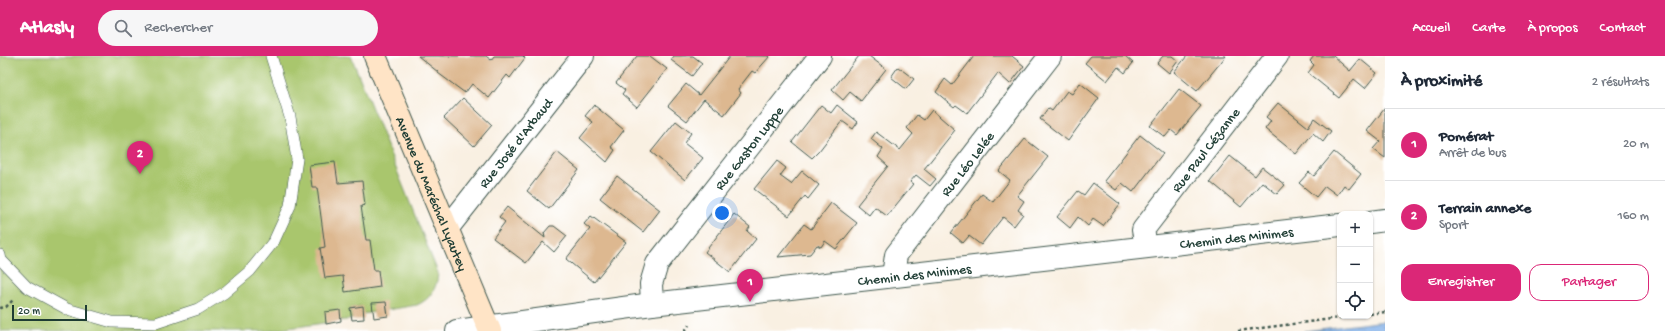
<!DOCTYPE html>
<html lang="fr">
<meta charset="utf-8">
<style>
:root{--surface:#fff;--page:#f6f6f7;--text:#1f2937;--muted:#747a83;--line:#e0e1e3;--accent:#db2777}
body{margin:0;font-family:"Gochi Hand",sans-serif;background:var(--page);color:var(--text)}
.controls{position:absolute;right:12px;bottom:12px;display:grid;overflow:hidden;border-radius:8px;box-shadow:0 1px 3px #0004}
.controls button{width:36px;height:36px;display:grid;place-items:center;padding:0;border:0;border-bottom:1px solid var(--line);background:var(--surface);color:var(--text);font:20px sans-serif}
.scale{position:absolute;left:12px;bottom:10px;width:75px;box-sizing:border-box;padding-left:4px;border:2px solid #1f3d34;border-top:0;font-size:11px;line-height:14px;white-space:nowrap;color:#1f3d34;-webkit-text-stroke:3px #fff;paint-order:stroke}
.you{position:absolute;left:722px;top:157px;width:14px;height:14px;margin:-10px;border:3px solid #fff;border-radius:50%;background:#1a73e8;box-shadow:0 0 0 6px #1a73e833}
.badge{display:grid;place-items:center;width:26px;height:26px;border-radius:50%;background:var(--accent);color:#fff;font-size:13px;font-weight:700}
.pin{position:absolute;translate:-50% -33px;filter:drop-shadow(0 1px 2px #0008)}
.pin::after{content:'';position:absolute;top:21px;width:14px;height:12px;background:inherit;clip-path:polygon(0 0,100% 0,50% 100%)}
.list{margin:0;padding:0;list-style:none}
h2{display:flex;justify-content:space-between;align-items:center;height:52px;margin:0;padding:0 16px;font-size:17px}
h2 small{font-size:13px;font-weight:400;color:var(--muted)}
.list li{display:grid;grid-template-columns:26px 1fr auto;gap:12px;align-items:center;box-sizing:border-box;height:72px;padding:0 16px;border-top:1px solid var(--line)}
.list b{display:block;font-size:15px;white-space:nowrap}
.list p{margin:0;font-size:13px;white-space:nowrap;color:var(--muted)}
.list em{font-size:13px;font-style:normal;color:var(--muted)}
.actions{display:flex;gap:8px;padding:12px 16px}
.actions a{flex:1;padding:9px 0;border:1px solid var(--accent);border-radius:12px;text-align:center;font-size:14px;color:var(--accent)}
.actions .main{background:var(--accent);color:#fff}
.icon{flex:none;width:22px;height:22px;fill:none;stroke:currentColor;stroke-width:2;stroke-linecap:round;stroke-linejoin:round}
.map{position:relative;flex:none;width:1385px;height:275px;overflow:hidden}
header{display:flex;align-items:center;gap:24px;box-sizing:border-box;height:56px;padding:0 20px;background:var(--accent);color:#fff}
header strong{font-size:19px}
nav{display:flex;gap:22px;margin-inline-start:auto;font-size:14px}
.search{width:280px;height:36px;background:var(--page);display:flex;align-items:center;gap:10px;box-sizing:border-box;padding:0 14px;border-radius:22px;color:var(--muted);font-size:15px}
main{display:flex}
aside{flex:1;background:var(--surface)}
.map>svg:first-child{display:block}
</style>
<header>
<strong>Atlasly</strong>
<div class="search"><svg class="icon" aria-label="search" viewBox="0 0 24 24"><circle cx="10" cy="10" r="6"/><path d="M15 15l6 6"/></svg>Rechercher</div>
<nav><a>Accueil</a><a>Carte</a><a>À propos</a><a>Contact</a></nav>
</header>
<main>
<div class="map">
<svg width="1385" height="275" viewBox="0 0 1385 275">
<defs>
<pattern id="water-ripples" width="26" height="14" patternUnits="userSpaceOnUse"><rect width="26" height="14" fill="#7eade8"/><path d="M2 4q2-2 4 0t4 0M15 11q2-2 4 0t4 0" fill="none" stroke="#678ebd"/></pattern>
</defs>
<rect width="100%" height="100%" fill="#fff"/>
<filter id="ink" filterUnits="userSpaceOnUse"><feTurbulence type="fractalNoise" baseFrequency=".025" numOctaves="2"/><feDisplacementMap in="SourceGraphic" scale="8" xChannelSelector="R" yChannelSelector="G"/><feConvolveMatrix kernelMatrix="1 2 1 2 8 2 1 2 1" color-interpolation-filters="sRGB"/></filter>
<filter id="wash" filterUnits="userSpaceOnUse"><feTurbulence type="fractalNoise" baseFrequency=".012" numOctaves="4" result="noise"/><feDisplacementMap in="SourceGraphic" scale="16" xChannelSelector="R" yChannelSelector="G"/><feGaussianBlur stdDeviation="0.9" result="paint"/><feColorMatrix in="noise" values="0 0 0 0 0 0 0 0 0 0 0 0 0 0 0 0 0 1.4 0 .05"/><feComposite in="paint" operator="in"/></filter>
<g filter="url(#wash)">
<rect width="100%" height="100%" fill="#f9f0e2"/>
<path fill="#a9c66d" stroke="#648250" d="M0,0H351L438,217C437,232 431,243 417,249L363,258L361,250L350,252L352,263L268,275H0Z"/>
<path fill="url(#water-ripples)" stroke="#4e758e" d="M1385,265V275H1304Z"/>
<g id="blocks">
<g fill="#ddb890">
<path d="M418,0H486L491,4L494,0H523L525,2L510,22L507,19L489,42L472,28L465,37L438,17V16Z"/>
<path d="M637,0H650L667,13L637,51L622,38L625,34L616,27Z"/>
<path d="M674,0H693L702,7L692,20L671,4Z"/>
<path d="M730,0H770L755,17L752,15L738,33L741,37L724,59L704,43L687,65L668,50L686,28L699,39Z"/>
<path d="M859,0H869L886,13L861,45L850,36L843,44L832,34Z"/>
<path d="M974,0H1012L1024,10L1010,28L998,17L967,57L956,49L954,51L936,36L945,23L952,29Z"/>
<path d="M1091,0H1125L1133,7L1125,17L1118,11L1107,25L1085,7Z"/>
<path d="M1163,0H1172L1178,5L1169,17L1157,7Z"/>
<path d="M1187,0H1226L1197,35L1174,16Z"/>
<path d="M1314,0H1333L1350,15L1360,3L1377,17L1365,32L1354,23L1339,42L1308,17L1314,9L1310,5Z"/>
<path d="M898,11L914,23L906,33L891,21Z"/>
<path d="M1080,27L1099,42L1068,85L1040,63L1048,52L1052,55L1067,35L1072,38Z"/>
<path d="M1179,33L1201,50L1177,79L1171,74L1165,81L1150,70Z"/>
<path d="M463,42L492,69L474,90L444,62Z"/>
<path d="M1278,47L1308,71L1314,62L1331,75L1323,86L1313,77L1296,98L1265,73L1271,65L1266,61Z"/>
<path d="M594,49L624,74L611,91L615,94L607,106L580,82L593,66L585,60Z"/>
<path d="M821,49L831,57L837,49L858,66L853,73L842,65L819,95L812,102L792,86Z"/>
<path d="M1385,52V102L1373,93L1380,85L1367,75Z"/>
<path d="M932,54L955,74L924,113L936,123L930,130L916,119L910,126L913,128L887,160L875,151L869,159L857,149L888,110L878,101L883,93L871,83L876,76L900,94L913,78L907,72L917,59L924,64Z"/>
<path d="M676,65L691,77L684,87L703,102L685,124L651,96Z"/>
<path d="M1140,79L1163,97L1133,136L1122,127L1116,134L1104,125Z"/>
<path d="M1025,83L1048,101L1017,140L1024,145L1018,154L1023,158L1014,170L1003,161L981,189L969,180L963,187L951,177L982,138L993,146L1010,124L999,115Z"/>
<path d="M557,96L579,114L549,153L527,135Z"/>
<path d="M1334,96L1361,118L1349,133L1344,129L1337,139L1325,130L1316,141L1299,127L1309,116L1314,120Z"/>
<path d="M1230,100L1255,120L1262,111L1285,129L1277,138L1262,126L1241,151L1210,125Z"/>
<path d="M777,105L786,112L780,120L791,128L802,115L819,129L808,143L805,140L789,160L754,133Z"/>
<path d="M335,106L338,127L362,125L365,149L361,150L366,184H370L374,214H378L380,231L345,236L343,220L325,222L320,192L325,191L317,131H312L309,109Z"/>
<path d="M617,120L660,154L643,176L600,142Z"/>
<path d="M1093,127L1120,148L1103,170L1093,163L1088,170L1078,161L1070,172L1057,161L1078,135L1084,139Z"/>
<path d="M831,147L857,167L836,193L825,185L821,191L817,189L810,198L778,201L804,168L811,173Z"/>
<path d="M507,151L545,182L544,177L550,170H554L567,180L554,196L543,186L526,207L493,182L505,166L499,161Z"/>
<path d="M734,158L750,171L747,175L756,183L730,216L705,196Z"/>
<path d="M591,160L626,186L594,226L566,203L590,173L584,168Z"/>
<path d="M386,246L388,260L374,262L372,247Z"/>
<path d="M363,250L364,263L352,264L350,252Z"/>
<path d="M340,254L341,265L326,268L325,256Z"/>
</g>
</g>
</g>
<g filter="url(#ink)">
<use href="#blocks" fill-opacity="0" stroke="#40584e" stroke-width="1"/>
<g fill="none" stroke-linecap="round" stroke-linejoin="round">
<defs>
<path id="lane" d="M0,199L1,204L27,231L67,253L112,266L156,267L198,253L224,237L250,215L274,185L290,150L297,103L290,61L271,0"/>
<g id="street">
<path d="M1370,166L1385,164"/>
<path id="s1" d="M447,173L583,0"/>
<path id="s2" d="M1146,190L1143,174L1277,0"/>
<path id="s3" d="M893,220L896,199L1050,0"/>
<path id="s4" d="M652,248L651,228L657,208L820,0"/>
<path id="s5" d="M457,275L652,248L1340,169"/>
</g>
<g id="secondary">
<path id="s6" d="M375,0L490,275"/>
</g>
</defs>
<use href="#lane" stroke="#40584e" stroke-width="12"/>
<use href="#street" stroke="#40584e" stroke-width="24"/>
<use href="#secondary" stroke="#40584e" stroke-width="24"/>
<g stroke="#40584e" stroke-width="2.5" stroke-dasharray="3 3" stroke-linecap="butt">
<path d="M0,252L6,251L14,243"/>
<path d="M1370,258L1385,256"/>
<path d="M685,275L689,269"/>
<path d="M1238,275L1355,260"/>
</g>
<use href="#lane" stroke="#fff" stroke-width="11"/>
<use href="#street" stroke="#fff" stroke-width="22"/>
<use href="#secondary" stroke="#ffe4c6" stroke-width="22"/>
</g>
</g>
<g text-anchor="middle" stroke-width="3" stroke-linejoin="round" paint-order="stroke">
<g font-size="14" fill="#1f3d34" stroke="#fff">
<text dy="5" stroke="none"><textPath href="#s1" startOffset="110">Rue José d'Arbaud</textPath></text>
<text dy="5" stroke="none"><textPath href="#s4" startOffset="189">Rue Gaston Luppe</textPath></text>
<text dy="5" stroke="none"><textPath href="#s2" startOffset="118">Rue Paul Cézanne</textPath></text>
<text dy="5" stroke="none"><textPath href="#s3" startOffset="137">Rue Léo Lelée</textPath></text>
<text dy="5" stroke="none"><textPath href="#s6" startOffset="149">Avenue du Maréchal Lyautey</textPath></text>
<text dy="5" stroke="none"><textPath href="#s5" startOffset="785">Chemin des Minimes</textPath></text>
<text dy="5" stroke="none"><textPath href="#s5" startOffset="461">Chemin des Minimes</textPath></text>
</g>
</g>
</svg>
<div class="controls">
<button>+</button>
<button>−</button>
<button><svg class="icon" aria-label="locate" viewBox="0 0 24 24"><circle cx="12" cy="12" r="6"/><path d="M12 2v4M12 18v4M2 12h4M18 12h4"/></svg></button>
</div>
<div class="scale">20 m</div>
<div class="you"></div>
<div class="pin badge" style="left:750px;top:246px">1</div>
<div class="pin badge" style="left:140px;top:118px">2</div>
</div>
<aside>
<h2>À proximité<small>2 résultats</small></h2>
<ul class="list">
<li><span class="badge">1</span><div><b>Pomérat</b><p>Arrêt de bus</p></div><em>20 m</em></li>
<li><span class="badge">2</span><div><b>Terrain annexe</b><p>Sport</p></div><em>160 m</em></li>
</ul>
<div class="actions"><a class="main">Enregistrer</a><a>Partager</a></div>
</aside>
</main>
